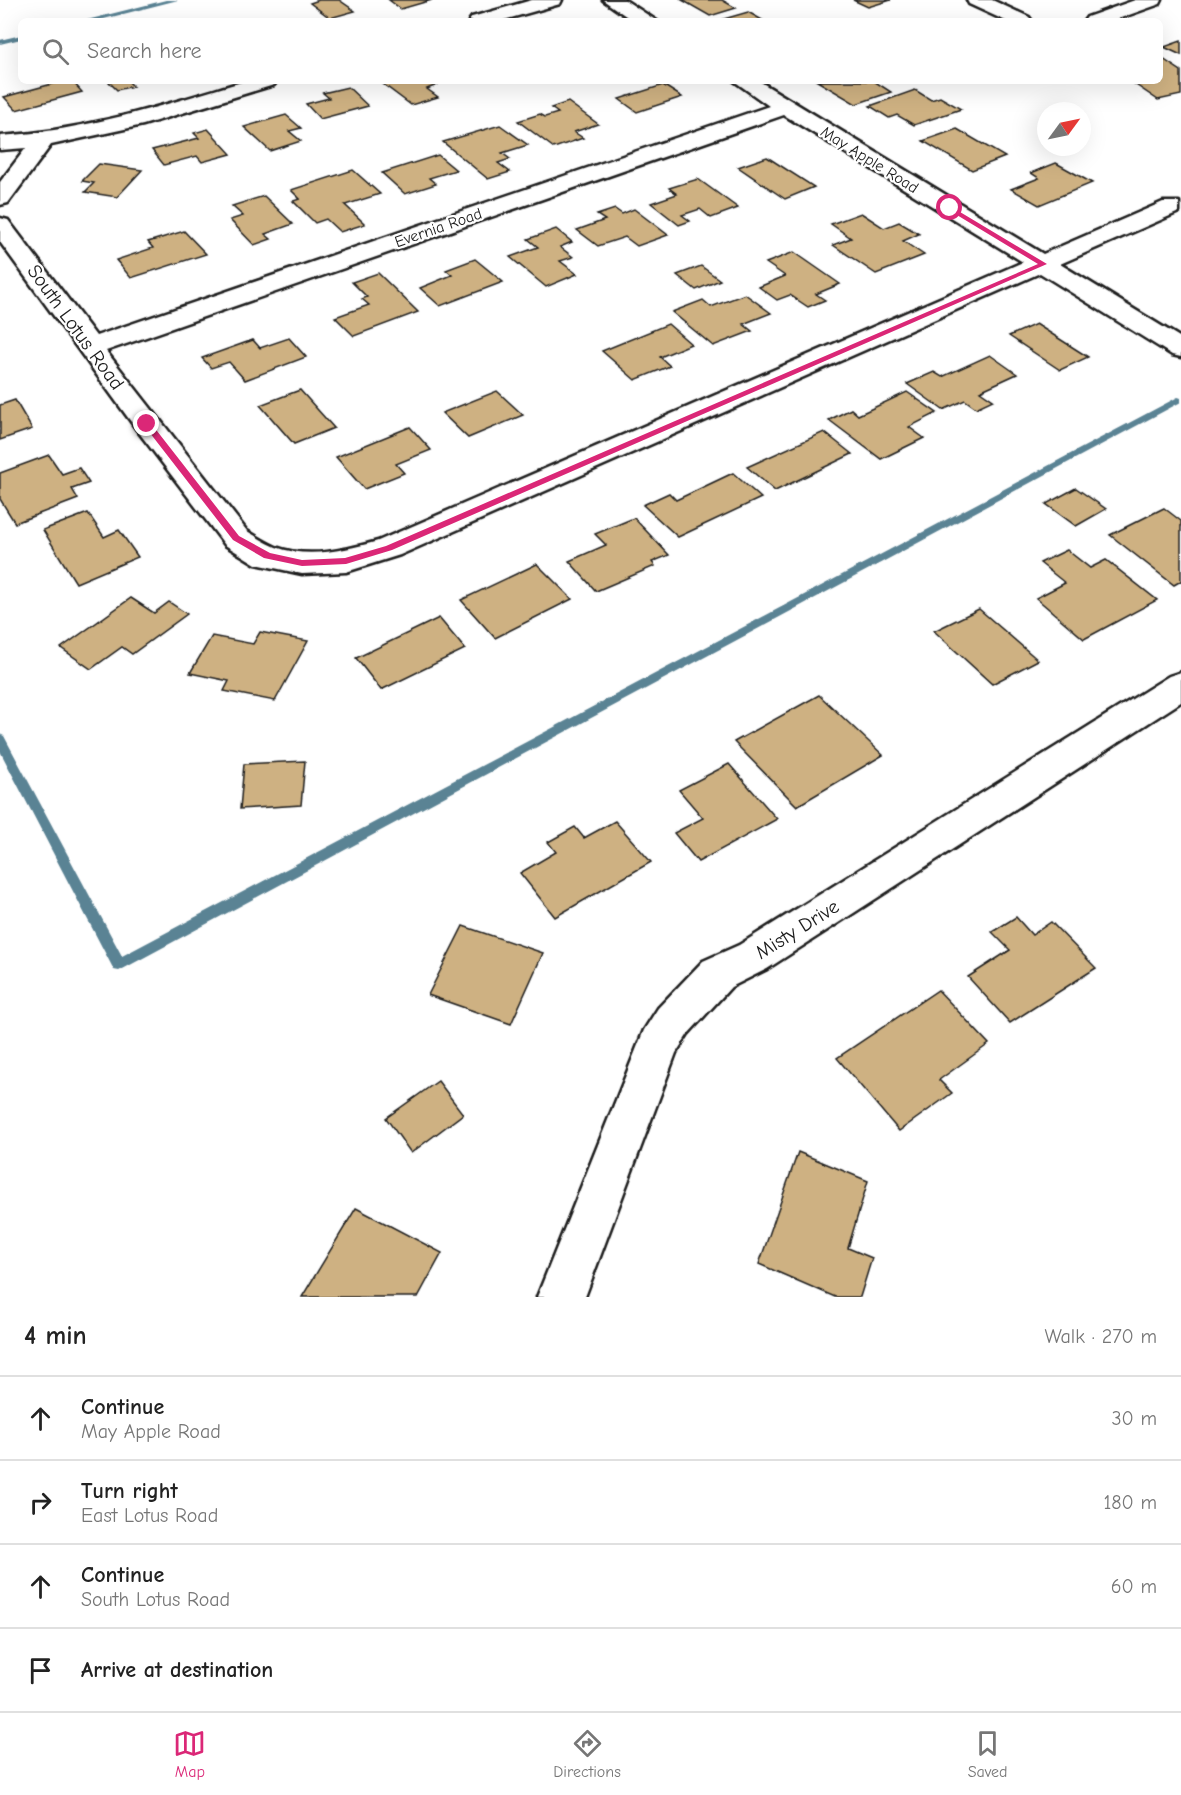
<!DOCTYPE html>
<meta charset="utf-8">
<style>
:root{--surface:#fff;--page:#f6f6f6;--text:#222;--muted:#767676;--line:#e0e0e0;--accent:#db2777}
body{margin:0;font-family:"Comic Neue",sans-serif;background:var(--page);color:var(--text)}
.compass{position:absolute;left:1037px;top:102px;width:54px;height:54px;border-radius:50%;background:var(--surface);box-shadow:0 6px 24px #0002;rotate:57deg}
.stop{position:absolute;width:18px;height:18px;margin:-14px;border:4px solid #db2777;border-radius:50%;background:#fff}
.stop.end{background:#db2777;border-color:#fff;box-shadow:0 2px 6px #0008}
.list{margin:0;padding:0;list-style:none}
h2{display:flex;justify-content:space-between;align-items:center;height:78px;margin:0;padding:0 24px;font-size:26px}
h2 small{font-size:20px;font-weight:400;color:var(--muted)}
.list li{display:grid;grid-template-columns:39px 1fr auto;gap:18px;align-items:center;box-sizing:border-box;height:84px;padding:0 24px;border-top:2px solid var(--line)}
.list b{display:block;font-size:22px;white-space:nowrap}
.list p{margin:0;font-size:20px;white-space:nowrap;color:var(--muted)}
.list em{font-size:20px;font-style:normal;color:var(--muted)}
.icon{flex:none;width:33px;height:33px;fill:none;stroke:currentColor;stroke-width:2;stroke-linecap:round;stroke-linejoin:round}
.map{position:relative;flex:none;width:1181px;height:1297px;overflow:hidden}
.search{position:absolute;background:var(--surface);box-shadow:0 6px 24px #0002;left:18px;right:18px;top:18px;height:66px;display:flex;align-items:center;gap:15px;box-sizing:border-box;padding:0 21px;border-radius:9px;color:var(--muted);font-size:22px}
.sheet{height:414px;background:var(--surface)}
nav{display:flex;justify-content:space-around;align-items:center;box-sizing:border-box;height:84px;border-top:2px solid var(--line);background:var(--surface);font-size:16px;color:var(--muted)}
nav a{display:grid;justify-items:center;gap:3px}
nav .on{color:var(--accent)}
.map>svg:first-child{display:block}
</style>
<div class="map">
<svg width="1181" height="1297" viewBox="0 0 1181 1297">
<rect width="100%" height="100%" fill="#fff"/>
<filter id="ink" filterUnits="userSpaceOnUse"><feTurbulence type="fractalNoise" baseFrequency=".0167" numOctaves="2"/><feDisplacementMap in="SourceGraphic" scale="12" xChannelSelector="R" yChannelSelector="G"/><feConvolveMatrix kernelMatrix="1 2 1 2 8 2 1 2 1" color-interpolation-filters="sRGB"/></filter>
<g filter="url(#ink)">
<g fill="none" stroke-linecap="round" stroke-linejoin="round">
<g fill="#5a8394" fill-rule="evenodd">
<path d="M166,0H178L96,21H83Z"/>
<path d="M21,35V39L0,44V40Z"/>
<path d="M1178,397L1181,398V402L119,971L114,970L0,751V734L4,736L122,956Z"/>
</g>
</g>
<g fill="#ceb182" stroke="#1c1c1c" stroke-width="1.5">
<path d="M319,0H339L355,11L330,18L310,3Z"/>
<path d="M389,0H432L401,9Z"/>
<path d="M682,0H722L736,8L710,16Z"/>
<path d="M853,0H891L868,7Z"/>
<path d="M748,12L764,21H717Z"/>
<path d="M1181,41V55L1164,47Z"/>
<path d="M1160,57L1181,71V95L1158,100L1130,81H1160Z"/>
<path d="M63,81H72L82,92L16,110L4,97Z"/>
<path d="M108,81H128L133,86L117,90Z"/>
<path d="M393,81H431L437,85L427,89L438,97L411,105L383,84Z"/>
<path d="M817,81H874L891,92L856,104Z"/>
<path d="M663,85L682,97L637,112L619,99Z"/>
<path d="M348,87L368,106L320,119L306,104L329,98L323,93Z"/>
<path d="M915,90L931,100L940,97L961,109L914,125L897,115L889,118L870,106Z"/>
<path d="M568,102L598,124L574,132L583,138L554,148L518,121L540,114L545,117L558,113L551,108Z"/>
<path d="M286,115L301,128L289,131L301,141L270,151L244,127Z"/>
<path d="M500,125L528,145L502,153L510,159L498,163L510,172L488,179L443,142Z"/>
<path d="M208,129L231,154L202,162L197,156L164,165L152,150L199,138L194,133Z"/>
<path d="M957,129L1005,157L972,170L923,141Z"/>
<path d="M438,155L456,170L429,178L436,184L405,194L382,173Z"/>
<path d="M767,157L814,187L785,199L738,167Z"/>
<path d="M1056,163L1092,183L1039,205L1011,189L1039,178L1031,173Z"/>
<path d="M99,164L142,170L117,197L85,192L94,183L82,181Z"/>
<path d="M353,170L380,194L345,205L365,224L340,232L326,219L315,223L293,201L300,199L291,190Z"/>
<path d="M698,179L738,208L711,218L700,209L682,215L690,221L679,225L651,203L677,194L669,188Z"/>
<path d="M264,196L293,224L265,234L271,239L254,245L230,220L243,216L232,206Z"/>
<path d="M615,209L622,214L634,209L668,235L637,246L625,237L598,246L577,230L605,220L597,215Z"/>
<path d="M861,213L884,228L899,222L919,234L903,241L924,255L876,274L833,245L851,238L831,224Z"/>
<path d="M556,229L572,242L560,247L573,257L560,261L577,274L546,287L510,257L538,247L528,239Z"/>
<path d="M184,231L206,254L131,278L116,260L153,248L148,242Z"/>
<path d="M794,252L840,284L816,294L825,300L808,307L790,295L777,300L759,287L785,276L766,263Z"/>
<path d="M475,259L503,282L440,306L420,288L452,275L446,270Z"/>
<path d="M701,266L720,280L696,290L677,275Z"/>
<path d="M378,273L418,312L354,336L335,317L369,305L362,299L367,297L352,282Z"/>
<path d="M745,294L771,313L743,324L752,331L713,346L672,312L703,300L711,307Z"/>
<path d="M668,324L691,344L660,357L670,366L635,380L602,351Z"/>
<path d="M1036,324L1088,357L1060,370L1009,336Z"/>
<path d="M289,338L306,357L245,380L229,362L211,368L202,358L253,340L260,348Z"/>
<path d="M990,355L1017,374L980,391L993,400L976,408L965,400L943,410L907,384L934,372L942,377Z"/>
<path d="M300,390L334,428L294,444L260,405Z"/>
<path d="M497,391L523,415L468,438L442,413Z"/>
<path d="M907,392L937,413L909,427L924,438L881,459L829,420L851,409L858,415Z"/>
<path d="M15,400L32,429L0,440V405Z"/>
<path d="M410,427L431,450L396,464L404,473L364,489L336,457Z"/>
<path d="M824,432L852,454L775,491L747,467Z"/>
<path d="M49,455L62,474L79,468L89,483L72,489L78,499L15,523L0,499V473Z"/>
<path d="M733,473L761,498L678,537L643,505L669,493L676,500Z"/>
<path d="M1076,488L1106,509L1076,526L1046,504Z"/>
<path d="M1164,508L1181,521V581L1174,585L1110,535Z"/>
<path d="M88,513L104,537L119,530L138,557L76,583L43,530Z"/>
<path d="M634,518L669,555L652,562L655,566L596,591L569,561L606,545L595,534Z"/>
<path d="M1067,550L1090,568L1106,560L1157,600L1084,639L1036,598L1065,583L1040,563Z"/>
<path d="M537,564L572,599L495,638L461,600Z"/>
<path d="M131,598L154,613L169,602L187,614L132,654L122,647L91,669L61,648Z"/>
<path d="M979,609L1038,660L992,684L934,631Z"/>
<path d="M439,618L465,649L381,690L356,658Z"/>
<path d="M260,632L308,641L275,701L224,691L229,681L190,673L212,636L253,644Z"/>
<path d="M819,695L883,755L797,806L734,742Z"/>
<path d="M305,761L301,805L240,809L244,764Z"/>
<path d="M729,764L777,819L698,862L674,833L703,818L679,790Z"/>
<path d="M615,821L651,862L555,917L520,873L556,852L548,842L575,827L584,838Z"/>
<path d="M1016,917L1032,935L1051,922L1096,968L1010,1023L968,977L1010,950L992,932Z"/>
<path d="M463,926L543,953L511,1024L428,995Z"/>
<path d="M938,990L989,1044L939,1080L952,1093L899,1131L837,1058Z"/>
<path d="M438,1081L463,1114L411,1153L386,1118Z"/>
<path d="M798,1152L868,1181L848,1248L872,1258L860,1297H835L759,1264Z"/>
<path d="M356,1208L442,1253L418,1297H302Z"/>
</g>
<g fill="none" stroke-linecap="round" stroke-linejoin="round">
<defs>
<g id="minor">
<path d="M532,0H562L560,4L500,21H469L472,17Z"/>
<path d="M603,0H625L657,21H633Z"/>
<path d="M967,0H992L1029,17L1032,21H1006L969,4Z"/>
<path d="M1135,0H1162L1160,4L1112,21H1084L1087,17Z"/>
<path d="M245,81H277L274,85L143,125L51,145L8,203L0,205V182L26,148L0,150V136C85,131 163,105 245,81Z"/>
<path d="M734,81H759L1043,254L1163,202H1179V212L1060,264L1181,338V357L1172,355L1040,273L400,555L346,572L302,574L256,564L225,545L137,430L0,242V218L8,220L96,336L769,106ZM784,115L1023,262L378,541C346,550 308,559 276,547C266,543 256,536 247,531L106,351Z"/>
<path d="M1181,672V702L767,969L731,987L688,1034L676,1053L585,1297H537L644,1030L658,1008L703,961L739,945L1169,676Z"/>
</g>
</defs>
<use href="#minor" stroke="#1c1c1c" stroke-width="5"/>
<use href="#minor" fill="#fff" fill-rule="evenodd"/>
</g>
</g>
<path fill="#db2777" d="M950,206L1047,264L392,550L346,564L302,566L264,558L233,540L143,424L150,422L239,536L270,553L302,560L345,558L386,546L1038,264L947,209Z"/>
<g text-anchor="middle" stroke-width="4.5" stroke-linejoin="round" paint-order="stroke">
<g font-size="16" fill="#1c1c1c" stroke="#fff">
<text transform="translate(870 159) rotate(32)" y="6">May Apple Road</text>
<text transform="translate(438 227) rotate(-19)" y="6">Evernia Road</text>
</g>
<g font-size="20" fill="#1c1c1c" stroke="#fff">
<text transform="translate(76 327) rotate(54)" y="7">South Lotus Road</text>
<text transform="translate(797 929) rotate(-32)" y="7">Misty Drive</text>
</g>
</g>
</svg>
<svg class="compass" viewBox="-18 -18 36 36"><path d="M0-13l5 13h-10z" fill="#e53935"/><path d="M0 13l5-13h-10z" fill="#767676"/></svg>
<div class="stop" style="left:950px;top:208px"></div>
<div class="stop end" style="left:147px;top:424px"></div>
<div class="search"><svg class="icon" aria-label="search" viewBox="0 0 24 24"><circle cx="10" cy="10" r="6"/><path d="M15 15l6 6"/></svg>Search here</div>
</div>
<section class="sheet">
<h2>4 min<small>Walk · 270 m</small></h2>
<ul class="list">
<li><svg class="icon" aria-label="ahead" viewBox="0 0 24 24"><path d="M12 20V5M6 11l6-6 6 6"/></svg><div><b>Continue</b><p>May Apple Road</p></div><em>30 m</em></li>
<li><svg class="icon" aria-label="right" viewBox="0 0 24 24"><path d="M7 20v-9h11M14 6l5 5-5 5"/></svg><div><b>Turn right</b><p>East Lotus Road</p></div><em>180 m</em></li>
<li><svg class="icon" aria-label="ahead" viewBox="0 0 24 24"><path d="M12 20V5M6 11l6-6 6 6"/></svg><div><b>Continue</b><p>South Lotus Road</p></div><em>60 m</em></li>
<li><svg class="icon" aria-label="arrive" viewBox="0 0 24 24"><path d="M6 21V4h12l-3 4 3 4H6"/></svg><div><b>Arrive at destination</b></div></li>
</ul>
</section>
<nav>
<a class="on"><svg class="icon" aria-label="map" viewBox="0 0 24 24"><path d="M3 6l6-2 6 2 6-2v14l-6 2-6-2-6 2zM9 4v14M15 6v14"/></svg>Map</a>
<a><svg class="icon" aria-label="directions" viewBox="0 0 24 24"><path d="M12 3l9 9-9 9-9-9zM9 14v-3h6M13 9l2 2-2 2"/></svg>Directions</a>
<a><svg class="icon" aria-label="saved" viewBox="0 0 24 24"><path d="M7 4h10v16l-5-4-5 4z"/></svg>Saved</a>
</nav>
